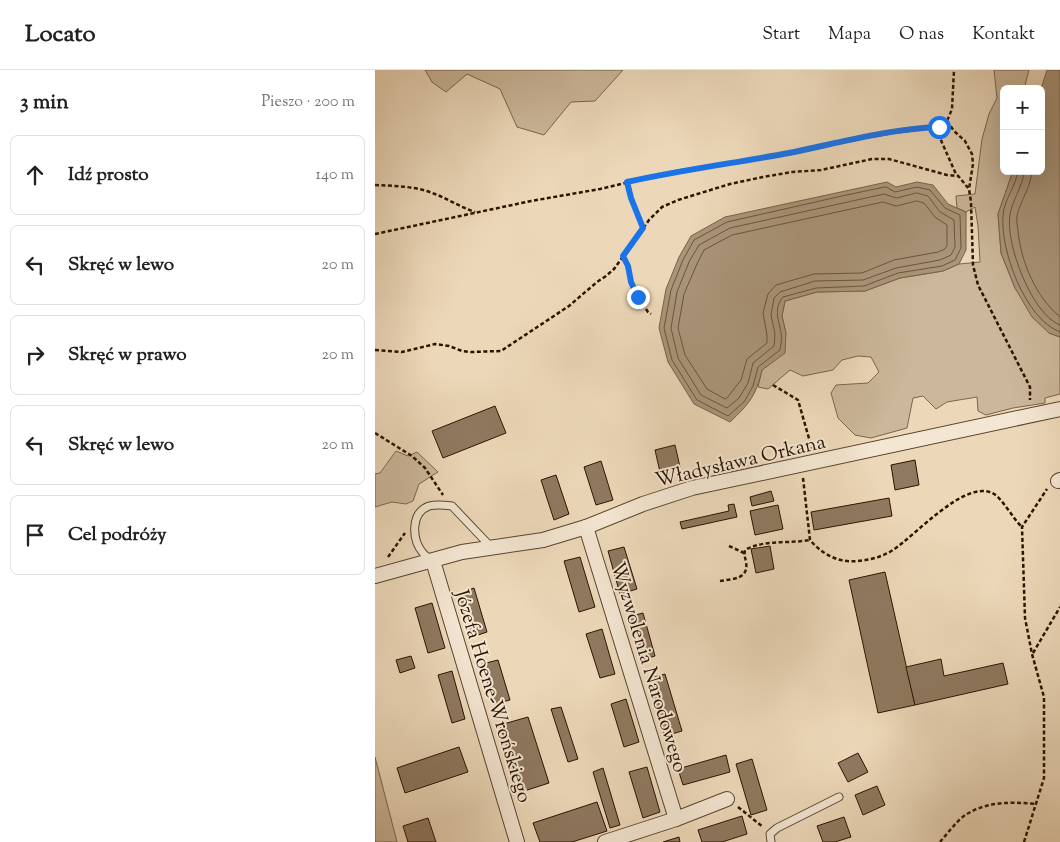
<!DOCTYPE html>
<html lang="pl">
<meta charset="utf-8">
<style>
:root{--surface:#fff;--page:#f6f6f6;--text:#222;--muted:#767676;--line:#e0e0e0}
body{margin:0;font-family:"Sorts Mill Goudy",serif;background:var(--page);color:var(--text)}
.controls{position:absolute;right:15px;top:15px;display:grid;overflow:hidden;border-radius:8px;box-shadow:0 5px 20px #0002}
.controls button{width:45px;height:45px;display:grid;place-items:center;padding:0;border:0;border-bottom:1px solid var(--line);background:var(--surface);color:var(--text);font:25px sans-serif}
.stop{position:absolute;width:15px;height:15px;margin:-11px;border:4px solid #1a73e8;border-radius:50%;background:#fff}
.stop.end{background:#1a73e8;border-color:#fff;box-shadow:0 1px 5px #0008}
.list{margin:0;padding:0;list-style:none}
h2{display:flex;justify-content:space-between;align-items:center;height:65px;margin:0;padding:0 20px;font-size:21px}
h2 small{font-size:16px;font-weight:400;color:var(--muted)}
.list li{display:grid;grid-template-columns:32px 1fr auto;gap:15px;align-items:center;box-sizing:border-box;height:80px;margin:0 10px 10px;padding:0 10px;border:1px solid var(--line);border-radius:8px}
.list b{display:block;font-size:19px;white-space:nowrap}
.list em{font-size:16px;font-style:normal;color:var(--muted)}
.icon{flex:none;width:28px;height:28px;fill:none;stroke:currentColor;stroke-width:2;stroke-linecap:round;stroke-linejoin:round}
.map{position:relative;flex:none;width:685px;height:772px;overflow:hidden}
header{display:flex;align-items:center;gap:30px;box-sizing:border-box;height:70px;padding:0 25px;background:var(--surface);border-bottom:1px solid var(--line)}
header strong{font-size:24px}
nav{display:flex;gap:28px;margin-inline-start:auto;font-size:18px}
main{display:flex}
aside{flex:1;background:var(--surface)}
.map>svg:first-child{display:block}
</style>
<header>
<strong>Locato</strong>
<nav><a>Start</a><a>Mapa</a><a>O nas</a><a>Kontakt</a></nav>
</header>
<main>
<aside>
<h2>3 min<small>Pieszo · 200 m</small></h2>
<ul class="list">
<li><svg class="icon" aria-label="ahead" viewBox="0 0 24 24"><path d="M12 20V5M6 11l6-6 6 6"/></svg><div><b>Idź prosto</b></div><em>140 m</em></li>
<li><svg class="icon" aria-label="left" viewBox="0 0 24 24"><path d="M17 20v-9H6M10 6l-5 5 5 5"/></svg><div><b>Skręć w lewo</b></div><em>20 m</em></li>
<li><svg class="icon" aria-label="right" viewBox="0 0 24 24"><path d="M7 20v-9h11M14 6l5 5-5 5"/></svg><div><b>Skręć w prawo</b></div><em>20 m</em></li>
<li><svg class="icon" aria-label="left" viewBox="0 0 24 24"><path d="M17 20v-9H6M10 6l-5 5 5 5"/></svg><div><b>Skręć w lewo</b></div><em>20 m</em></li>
<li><svg class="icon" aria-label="arrive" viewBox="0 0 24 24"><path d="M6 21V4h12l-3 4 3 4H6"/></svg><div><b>Cel podróży</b></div></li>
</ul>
</aside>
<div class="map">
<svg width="685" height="772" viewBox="0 0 685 772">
<rect width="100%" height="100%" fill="#ecd8b9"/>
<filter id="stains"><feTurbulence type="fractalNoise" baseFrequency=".004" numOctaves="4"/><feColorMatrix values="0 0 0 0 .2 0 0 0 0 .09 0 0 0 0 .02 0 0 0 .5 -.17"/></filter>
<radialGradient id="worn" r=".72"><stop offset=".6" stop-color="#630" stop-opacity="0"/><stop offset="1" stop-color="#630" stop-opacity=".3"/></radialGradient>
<g fill="#cbb79a" stroke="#7b654d">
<path d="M50,0H248L220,31L196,32L169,65L142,57L125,19L92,4L71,22L57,12Z"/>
<path d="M619,0H654L649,19H629V101H638L623,144L626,183L640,218L674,263L685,267V324L670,328V333L638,338L611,345L603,341L602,327L572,332L561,339L548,326L538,328L532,358L496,368L480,365L463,348L456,323L461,315L493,313L504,302L496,287L483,286L467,290L458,300L428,306L415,300L393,319L383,317L387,300L411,264L407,246L410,231L442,222L490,221L525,208L568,201L584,194L605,192L603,156L600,137L591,142L582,138L581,126L600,124L607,69L614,44L622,28Z"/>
<path d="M21,381L33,386L42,382L63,402L44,414L38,431L31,434L17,432L0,437V404L5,403Z"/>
<path d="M0,687L22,772H0Z"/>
</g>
<g fill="#aa957a" stroke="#776149">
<path d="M672,0H685V267L674,263L657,247L640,218L626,183L623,144L638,101H666V19Z"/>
<path d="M512,112L521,117L542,112L558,115L573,134L591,142V180L584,194L568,201L525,208L490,221L442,222L410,231L407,246L411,263L410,283L387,300C381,326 374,334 355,352L319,334L293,292L284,258L291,219L304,187L316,166L350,147Z"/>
</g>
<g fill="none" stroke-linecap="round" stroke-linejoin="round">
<g stroke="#6a543d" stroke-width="1">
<path d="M643,101C641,116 629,130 628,145C625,180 650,249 685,262"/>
<path d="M649,101C648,117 637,130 635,145C630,173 657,245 685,255"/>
<path d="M657,101C656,117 645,131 642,146C641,151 643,157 643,161C646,192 661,227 685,247"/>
<path d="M511,117L520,122L542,117L555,120L570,138L585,145L586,178L580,190L567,196L523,203L489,216L441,218L408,227C398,238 404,251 406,263C407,268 406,274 405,280L383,297L378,316L369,332L353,346L322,330L297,290L289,258L296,220L308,190L319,170L352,152L467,126Z"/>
<path d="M542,123L553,126L565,142L579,150L580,177L576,185L565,190L521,198L488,210L440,211L405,222L399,228L396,245L400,264L399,276L378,293L373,313L364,328L352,338L326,325L303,288L296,258L302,222L314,192L324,175L355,158L509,124L521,128Z"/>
<path d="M542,131L549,133L560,147L572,155V175L570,179L563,182L519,190L487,203L439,204L401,215L393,224L388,243L392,265V273L372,289L366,310L352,328L350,329L332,319L310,285L303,258L309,224L321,196L329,180L357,165L508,132L521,136Z"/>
</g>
</g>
<g fill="#8f7960" stroke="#2b1300">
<path d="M120,336L131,363L68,388L57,361Z"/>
<path d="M300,375L305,397L285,402L280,380Z"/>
<path d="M540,390L544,415L520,420L516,395Z"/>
<path d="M226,391L238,430L221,435L209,397Z"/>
<path d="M181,405L194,444L179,450L166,410Z"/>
<path d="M396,421L399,431L377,436L375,427Z"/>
<path d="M514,428L517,446L439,460L436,442Z"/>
<path d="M359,434L362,447L307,459L305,452L354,441L353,435Z"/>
<path d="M403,435L408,459L380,465L375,441Z"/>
<path d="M395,476L399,499L381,503L376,479Z"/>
<path d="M249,477L262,519L245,524L233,481Z"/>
<path d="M205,487L220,537L204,542L189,491Z"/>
<path d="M510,502L540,635L503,643L474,510Z"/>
<path d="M99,518L112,562L94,568L81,524Z"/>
<path d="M57,533L70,578L53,583L40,538Z"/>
<path d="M268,543L280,586L266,590L253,547Z"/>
<path d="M227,559L240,604L225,608L211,564Z"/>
<path d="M36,586L40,598L25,603L21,590Z"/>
<path d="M566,589L569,606L628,593L633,614L540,635L531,597Z"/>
<path d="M123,590L135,630L119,634L107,594Z"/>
<path d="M77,601L90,649L77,653L63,605Z"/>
<path d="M290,604L307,661L290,666L272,609Z"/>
<path d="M251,629L264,672L249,677L236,634Z"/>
<path d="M186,637L203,689L193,692L176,639Z"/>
<path d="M153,647L174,713L146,722L125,655Z"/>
<path d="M84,677L93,702L30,723L22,698Z"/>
<path d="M483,683L493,702L473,712L463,693Z"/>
<path d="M351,685L355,702L308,715L303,699Z"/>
<path d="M377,689L392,740L376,745L361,694Z"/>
<path d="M272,697L285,742L268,748L254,702Z"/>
<path d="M228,698L245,755L235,758L218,702Z"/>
<path d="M502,716L510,735L488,745L480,725Z"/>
<path d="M222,732L232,761L197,772H165L158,753Z"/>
<path d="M367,746L372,764L347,772H327L323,760Z"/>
<path d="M469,747L476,767L460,772H448L442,756Z"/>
<path d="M53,748L61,772H33L28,756Z"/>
<path d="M304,767L305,772H288Z"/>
</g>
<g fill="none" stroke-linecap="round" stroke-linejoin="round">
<defs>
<g id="lane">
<path d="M57,490C54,488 50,486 48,483C37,470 35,443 54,436C61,434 70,435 77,436L116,477"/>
<path d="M396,772L395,764L402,758L464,727"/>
</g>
<g id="street">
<path d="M683,411L685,410"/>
<path d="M211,457L301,749"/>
<path d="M58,491L142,772"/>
<path d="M0,506L87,482L168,470L211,457L268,434L317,418L685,339"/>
<path d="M230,772L301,749L352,729"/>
</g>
</defs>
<use href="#lane" stroke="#5b442e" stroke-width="9"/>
<use href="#street" stroke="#5b442e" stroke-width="16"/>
<g stroke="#2b1300" stroke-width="2.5" stroke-dasharray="4 2.5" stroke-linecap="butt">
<path d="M572,51L579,61L590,71L597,84L598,94L594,119"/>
<path d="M564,57L565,68L580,102L594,119L596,132L598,195L603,215L655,317V330"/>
<path d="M253,113L256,128L268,158"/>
<path d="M0,115C20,116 41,116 60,124C73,129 85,137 100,142"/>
<path d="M0,164L156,131L225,119L301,101L366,91L517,63L564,57L572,51L577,39L579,0"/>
<path d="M248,186L253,195L256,212L263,227L273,242L276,244"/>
<path d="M0,280L27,282L60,274L74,276L87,281L96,282L126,281L194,236L222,212L231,206L239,199L274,150L287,137L303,130L355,114L388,107L417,102L446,100L497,89H514L572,105L583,106"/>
<path d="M398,315L423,330L437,379"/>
<path d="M0,363L37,386L50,398L68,425"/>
<path d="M428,408L435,470C447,484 463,493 482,491C495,490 507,487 518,480C541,465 589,410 617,423C626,426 638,449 647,457"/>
<path d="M354,476L369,483"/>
<path d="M13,487L30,463"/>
<path d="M345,511C358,509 374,509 371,492C370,487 369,485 370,480C390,469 414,474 435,470"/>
<path d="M658,583L685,537"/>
<path d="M363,737L388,757"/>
<path d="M565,772C573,763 582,750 592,744C613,731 638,732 661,734"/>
<path d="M649,772L669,708V627L657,584L650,548L647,457L672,419"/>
</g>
<use href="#lane" stroke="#f3e6d2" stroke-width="7"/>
<use href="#street" stroke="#f3e6d2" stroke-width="14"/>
</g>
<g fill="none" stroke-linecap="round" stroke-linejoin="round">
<path stroke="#1a73e8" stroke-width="6" d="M263,227L256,212L253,196L248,186L268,158L256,128L252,112C306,100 360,93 414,83C463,73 513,59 564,57"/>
</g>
<g text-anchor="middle" stroke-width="4" stroke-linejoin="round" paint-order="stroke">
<g font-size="20" fill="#2b1300" stroke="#f3e6d2">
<text transform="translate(365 390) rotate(-13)" y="7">Władysława Orkana</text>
<text transform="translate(275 597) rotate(73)" y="7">Wyzwolenia Narodowego</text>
<text transform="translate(119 626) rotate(73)" y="7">Józefa Hoene-Wrońskiego</text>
</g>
</g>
<rect width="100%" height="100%" filter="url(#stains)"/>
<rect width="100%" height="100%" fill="url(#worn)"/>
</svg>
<div class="controls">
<button>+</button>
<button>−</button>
</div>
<div class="stop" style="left:564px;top:57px"></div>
<div class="stop end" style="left:263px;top:227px"></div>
</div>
</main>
